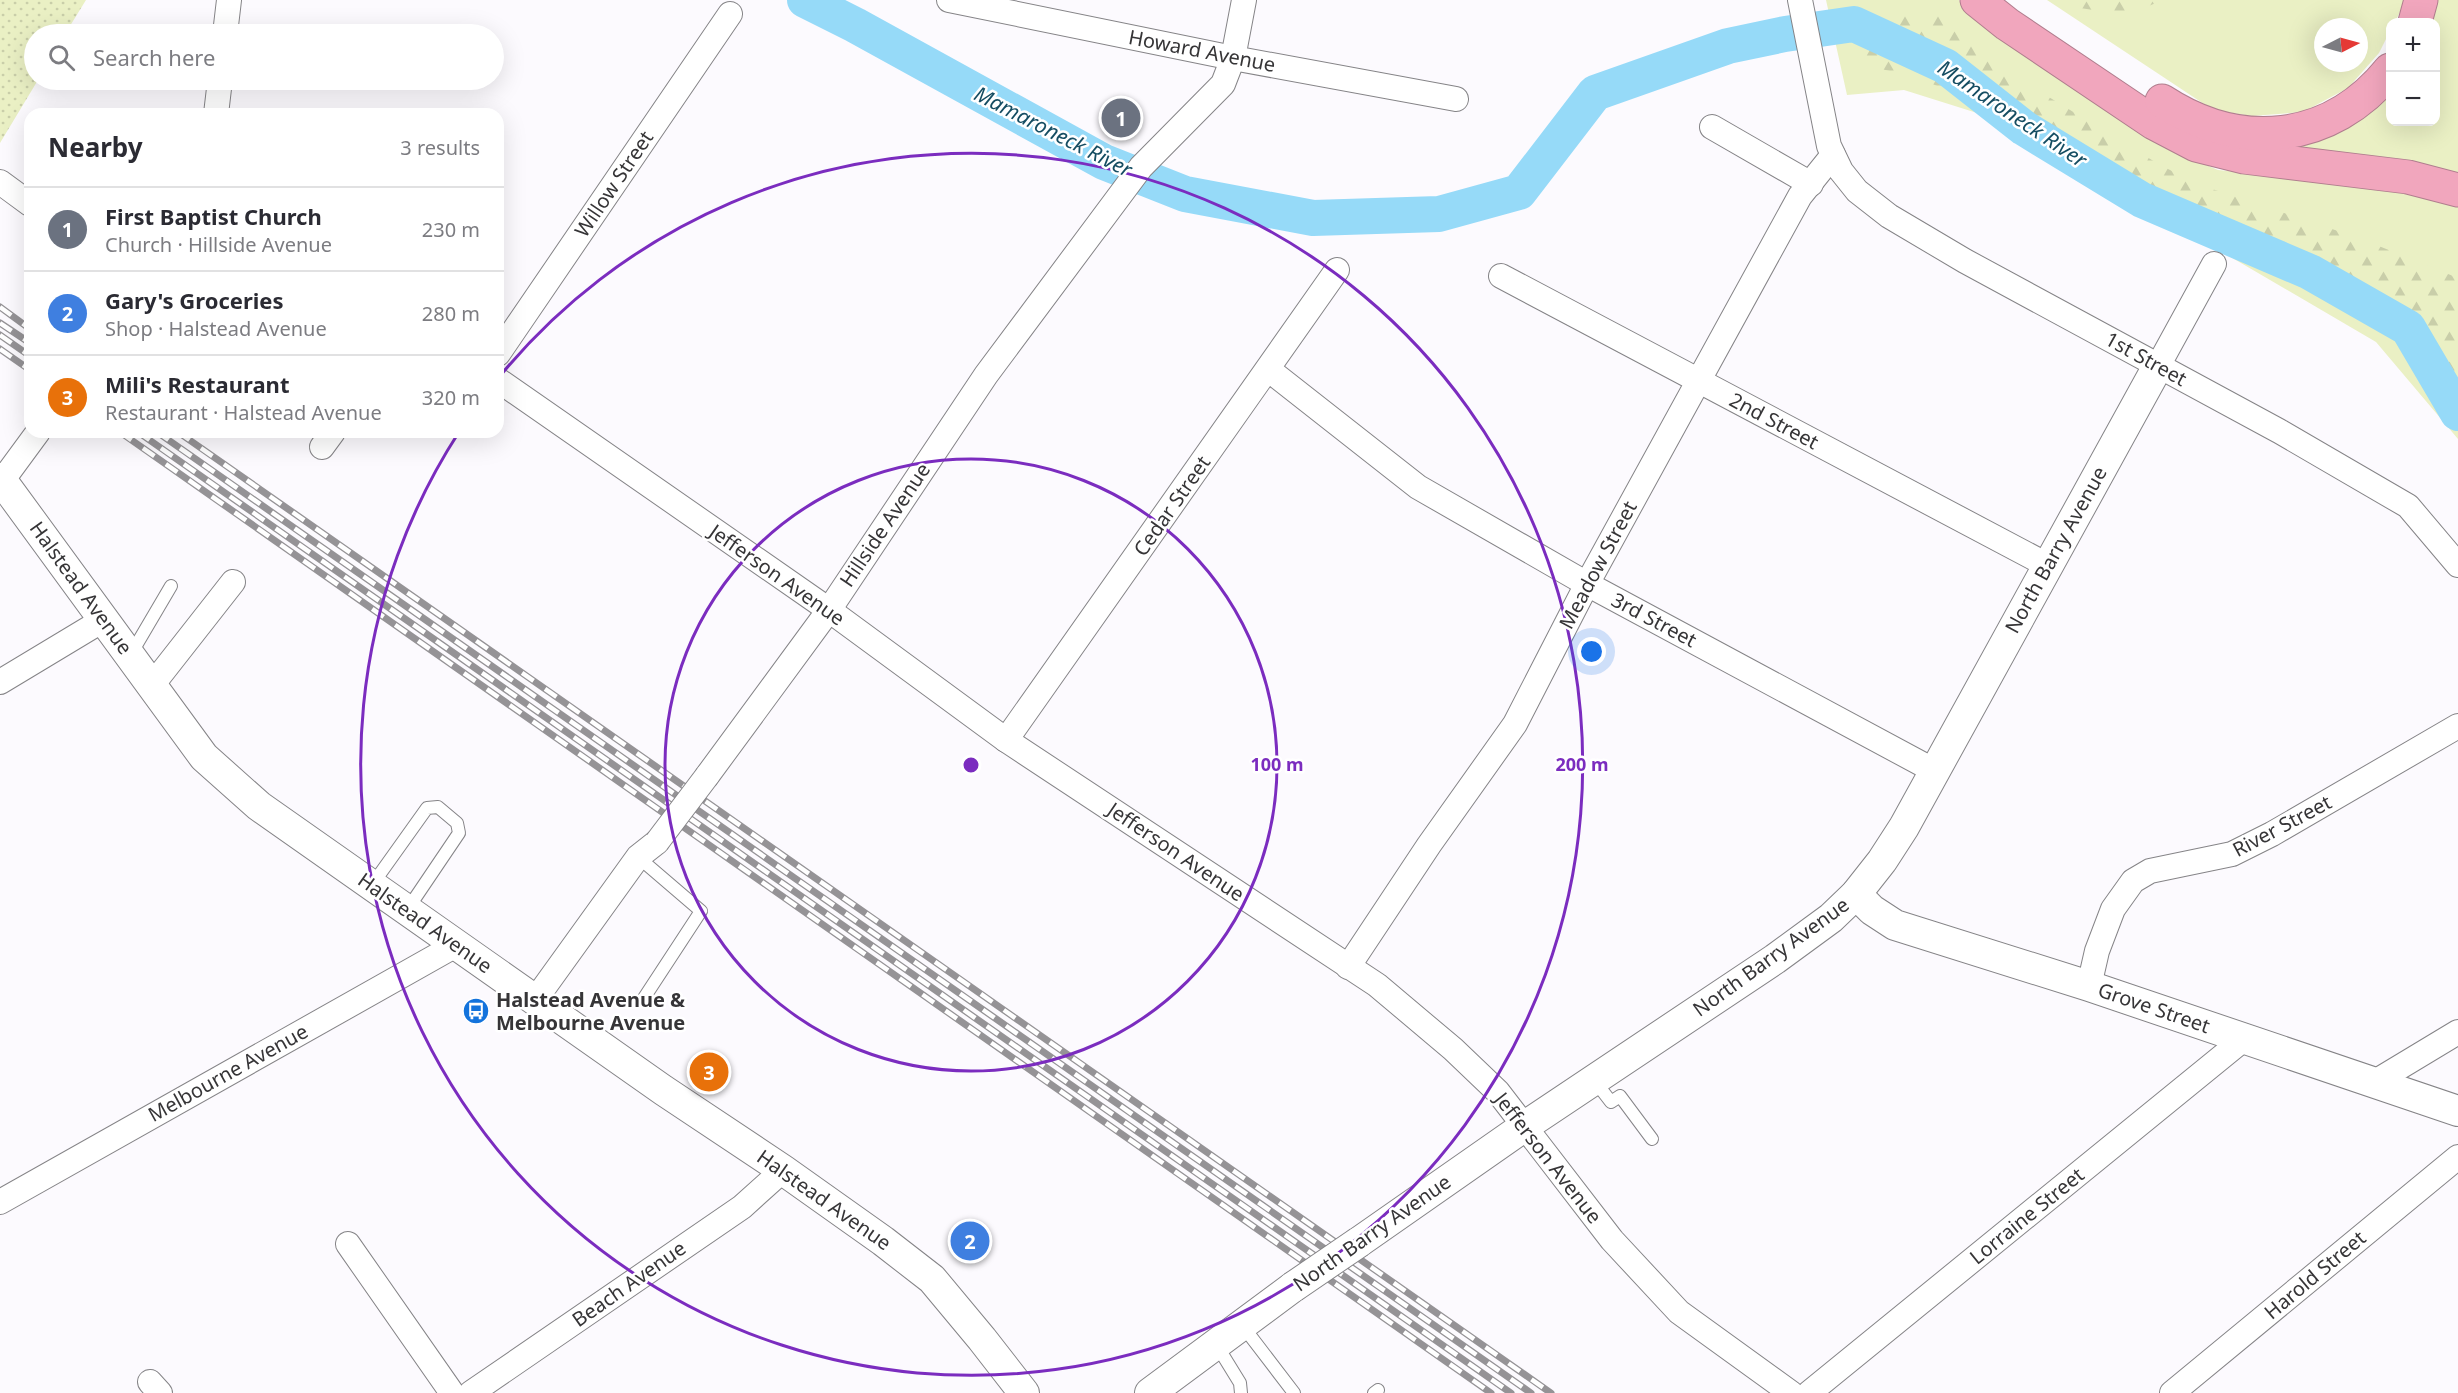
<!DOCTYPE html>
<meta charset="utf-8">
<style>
:root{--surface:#fff;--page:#f7f7f7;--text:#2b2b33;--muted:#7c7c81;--line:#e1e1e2;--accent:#0f766e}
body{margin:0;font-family:"Noto Sans",sans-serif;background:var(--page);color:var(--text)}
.controls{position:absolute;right:18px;top:18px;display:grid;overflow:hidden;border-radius:12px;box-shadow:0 6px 24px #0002}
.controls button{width:54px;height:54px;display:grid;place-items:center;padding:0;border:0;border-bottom:2px solid var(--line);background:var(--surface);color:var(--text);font:30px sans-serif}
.compass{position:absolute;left:2314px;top:18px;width:54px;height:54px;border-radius:50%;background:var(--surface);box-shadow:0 6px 24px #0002;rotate:84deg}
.you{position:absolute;left:1592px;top:652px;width:21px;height:21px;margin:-15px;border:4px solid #fff;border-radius:50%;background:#1a73e8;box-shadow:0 0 0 9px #1a73e833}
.badge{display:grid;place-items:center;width:39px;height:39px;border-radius:50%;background:var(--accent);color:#fff;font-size:20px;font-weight:700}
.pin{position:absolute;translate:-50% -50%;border:3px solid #fff;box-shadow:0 2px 6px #0006}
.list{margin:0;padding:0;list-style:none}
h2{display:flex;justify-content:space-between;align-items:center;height:78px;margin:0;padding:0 24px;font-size:26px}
h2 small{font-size:20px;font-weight:400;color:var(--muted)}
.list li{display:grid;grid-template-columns:39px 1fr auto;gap:18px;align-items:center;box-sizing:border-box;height:84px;padding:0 24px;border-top:2px solid var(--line)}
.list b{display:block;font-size:22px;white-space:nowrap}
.list p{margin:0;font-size:20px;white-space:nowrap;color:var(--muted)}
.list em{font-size:20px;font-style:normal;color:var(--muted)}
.icon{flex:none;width:33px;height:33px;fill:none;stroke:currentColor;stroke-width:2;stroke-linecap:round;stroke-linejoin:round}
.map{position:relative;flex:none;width:2458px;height:1393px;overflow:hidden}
.search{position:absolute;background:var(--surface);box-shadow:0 6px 24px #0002;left:24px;top:24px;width:480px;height:66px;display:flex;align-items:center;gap:15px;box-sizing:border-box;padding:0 21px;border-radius:33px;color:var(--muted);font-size:22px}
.panel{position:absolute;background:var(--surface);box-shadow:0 6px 24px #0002;left:24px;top:108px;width:480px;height:330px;border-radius:18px}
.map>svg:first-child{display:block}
</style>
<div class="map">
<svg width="2458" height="1393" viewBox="0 0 2458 1393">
<defs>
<pattern id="forest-firs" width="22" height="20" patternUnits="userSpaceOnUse" patternTransform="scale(1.5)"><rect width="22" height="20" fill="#eaf0c4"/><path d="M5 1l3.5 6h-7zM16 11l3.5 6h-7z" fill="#c9cea9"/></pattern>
<pattern id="park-dots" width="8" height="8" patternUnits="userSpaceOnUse" patternTransform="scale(1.5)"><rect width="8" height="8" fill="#eaf0c4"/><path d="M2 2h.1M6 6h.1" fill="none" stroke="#c9cea9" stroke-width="1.8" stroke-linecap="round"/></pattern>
</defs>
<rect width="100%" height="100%" fill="#fcfafe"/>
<g fill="#eaf0c4" fill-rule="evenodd">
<path d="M1826,0H1959L1971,13L2173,151L2218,170L2367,185L2458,204V439L2376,342L1993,118L1904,90L1847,95Z"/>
<path d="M2047,0H2405V2L2395,22H2390V31L2379,53L2348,88L2303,112L2252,116L2213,110ZM2323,27H2359V63H2323Z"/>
<path d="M2432,0H2458V174L2265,146L2390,90V122H2436V22H2427Z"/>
</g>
<g fill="url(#forest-firs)">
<path d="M2072,0H2163L2127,15L2080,8Z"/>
<path d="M1903,12H1935L2021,80L2160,165L2200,185L2359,238L2458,278V389L2435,362L2359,314L2257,260L1955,93L1912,76L1868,66L1851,50L1852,40Z"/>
</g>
<path fill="url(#park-dots)" d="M0,0H86L65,34H34V80H38L0,143Z"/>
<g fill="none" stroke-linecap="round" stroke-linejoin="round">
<path stroke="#96daf8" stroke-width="36" d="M805,0L855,25L1104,162L1185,194L1313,218L1439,214L1519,192L1595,93L1728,46L1785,34L1854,24L1945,66L2024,128L2142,200L2310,272L2408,328L2458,413"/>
<defs>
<g id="service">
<path d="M131,654L171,586"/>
<path d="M638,857L701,911L644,998"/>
<path d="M372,885L427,808L438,807L457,823L459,833L407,910"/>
<path d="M1594,1080L1611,1102L1620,1096L1652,1139"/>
<path d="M1242,1325L1294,1393"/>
<path d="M1216,1344L1240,1383L1241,1393"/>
<path d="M1374,1393L1378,1390"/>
</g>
<g id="minor">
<path d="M949,0L1233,58L1456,99"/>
<path d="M1800,0L1829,146L1841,171L1857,191L1889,216L1965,261L2279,431L2408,506L2458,565"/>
<path d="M225,34L229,0"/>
<path d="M216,114L220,80"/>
<path d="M1712,127L1811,184"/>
<path d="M0,182L30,204"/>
<path d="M1501,276L2047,565"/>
<path d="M498,354L730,14"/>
<path d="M2158,366L2214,264"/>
<path d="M1269,370L1418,487L1587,584L1933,770"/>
<path d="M498,380L829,610L1006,740L1377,985L1453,1049L1498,1092L1612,1240L1679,1312L1791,1393"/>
<path d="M322,447L333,432"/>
<path d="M2,481L38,432"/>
<path d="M0,682L103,620"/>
<path d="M153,684L233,582"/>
<path d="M1006,740L1337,270"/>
<path d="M707,776L829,610L986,375L1141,167L1223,84L1233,58L1244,0"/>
<path d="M1348,967L1429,845L1515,724L1587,584L1800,196L1833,155"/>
<path d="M2089,986L2097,951L2113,909L2133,881L2150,871L2232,854L2272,834L2458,726"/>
<path d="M535,1000L638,857L657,842"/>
<path d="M2375,1082L2458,1032"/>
<path d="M0,1202L456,945"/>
<path d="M348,1244L452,1393"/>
<path d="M150,1382L160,1393"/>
<path d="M471,1393L742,1207L783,1170"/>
<path d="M1809,1393L2245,1038"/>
<path d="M2172,1393L2458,1157"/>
</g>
<g id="tertiary">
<path d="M0,478L204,757L259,806L663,1090L783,1170L883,1241L932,1279L982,1339L1024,1393"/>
<path d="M1856,894L1872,910L1895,925L2089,986L2458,1111"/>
<path d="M1359,1242L1525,1126L1775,959L1831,918L1856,894L1882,861L1904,827L2158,366"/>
<path d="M1150,1393L1293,1287"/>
</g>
<g id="motorway">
<path d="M1977,0L2007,24L2154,123L2196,145L2244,157L2408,177L2458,190"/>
<path d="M2415,22L2421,0"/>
<path d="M2162,101C2240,152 2330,144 2390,70"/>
</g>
</defs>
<use href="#service" stroke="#858487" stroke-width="14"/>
<use href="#minor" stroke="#858487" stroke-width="26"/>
<use href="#tertiary" stroke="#858487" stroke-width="32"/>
<use href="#motorway" stroke="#b07e8e" stroke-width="35"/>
<use href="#service" stroke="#fff" stroke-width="12"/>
<use href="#minor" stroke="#fff" stroke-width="24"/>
<use href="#tertiary" stroke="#fff" stroke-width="30"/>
<use href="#motorway" stroke="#f1a6bd" stroke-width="33"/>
<defs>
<g id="rail">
<path d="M0,307L30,329"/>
<path d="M0,323L30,343"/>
<path d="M0,335L30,356"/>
<path d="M0,349L30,370"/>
<path d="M120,432L1491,1393"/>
<path d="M138,432L1511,1393"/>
<path d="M157,432L1531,1393"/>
<path d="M178,432L1551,1393"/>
</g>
</defs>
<use href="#rail" stroke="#959396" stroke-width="7"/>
<use href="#rail" stroke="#fff" stroke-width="4.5" stroke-dasharray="14" stroke-linecap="butt"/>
<defs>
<path id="minor-bridge" d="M657,842L707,776"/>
<path id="tertiary-bridge" d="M1293,1287L1359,1242"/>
</defs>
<use href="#minor-bridge" stroke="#858487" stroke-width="26" stroke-linecap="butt"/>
<use href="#tertiary-bridge" stroke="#858487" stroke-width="32" stroke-linecap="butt"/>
<use href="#minor-bridge" stroke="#fff" stroke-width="24"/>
<use href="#tertiary-bridge" stroke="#fff" stroke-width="30"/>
</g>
<g fill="none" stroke="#7b2cbf" stroke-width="3">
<circle cx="971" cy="765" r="306"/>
<path d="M500 376A611 611 0 1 1 459 432"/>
</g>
<defs>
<symbol id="bus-disc" viewBox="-11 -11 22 22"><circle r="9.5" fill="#1373dc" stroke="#fff"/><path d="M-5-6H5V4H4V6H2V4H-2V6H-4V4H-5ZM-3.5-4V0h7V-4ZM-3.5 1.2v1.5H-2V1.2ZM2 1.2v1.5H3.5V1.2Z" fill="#fff"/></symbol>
</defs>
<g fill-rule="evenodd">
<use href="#bus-disc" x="461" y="996" width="30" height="30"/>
</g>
<g text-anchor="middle" stroke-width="5" stroke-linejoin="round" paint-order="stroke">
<g font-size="20" fill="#363537" stroke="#fff">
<text transform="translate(1202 51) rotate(11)" y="7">Howard Avenue</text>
<text transform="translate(614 184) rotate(-56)" y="7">Willow Street</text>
<text transform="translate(2146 359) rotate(29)" y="7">1st Street</text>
<text transform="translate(1774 421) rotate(28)" y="7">2nd Street</text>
<text transform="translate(1172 506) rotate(-55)" y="7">Cedar Street</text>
<text transform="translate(885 525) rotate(-56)" y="7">Hillside Avenue</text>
<text transform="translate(2056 550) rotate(-61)" y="7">North Barry Avenue</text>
<text transform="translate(1598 565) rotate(-62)" y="7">Meadow Street</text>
<text transform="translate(777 575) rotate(35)" y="7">Jefferson Avenue</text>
<text transform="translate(81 588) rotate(54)" y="7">Halstead Avenue</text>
<text transform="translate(1654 620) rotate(28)" y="7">3rd Street</text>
<text transform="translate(2282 826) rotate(-28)" y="7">River Street</text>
<text transform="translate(1176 852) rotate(34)" y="7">Jefferson Avenue</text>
<text transform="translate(425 923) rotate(35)" y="7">Halstead Avenue</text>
<text transform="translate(1771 957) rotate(-36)" y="7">North Barry Avenue</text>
<text transform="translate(2154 1008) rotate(19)" y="7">Grove Street</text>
<text transform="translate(228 1073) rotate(-29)" y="7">Melbourne Avenue</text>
<text transform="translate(1548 1158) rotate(52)" y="7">Jefferson Avenue</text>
<text transform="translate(824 1200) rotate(35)" y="7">Halstead Avenue</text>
<text transform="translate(2027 1216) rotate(-39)" y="7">Lorraine Street</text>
<text transform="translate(1372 1233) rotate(-35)" y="7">North Barry Avenue</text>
<text transform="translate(2315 1275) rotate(-40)" y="7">Harold Street</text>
<text transform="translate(629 1284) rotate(-35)" y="7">Beach Avenue</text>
</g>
<g font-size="20" font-weight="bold" fill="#363537" stroke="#fff" text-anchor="start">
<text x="496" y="1007">Halstead Avenue &amp;<tspan x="496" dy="23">Melbourne Avenue</tspan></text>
</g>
<g font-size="21" font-style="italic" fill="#154d62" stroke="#fff">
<text transform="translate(2012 114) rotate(34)" y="7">Mamaroneck River</text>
<text transform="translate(1053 132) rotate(27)" y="7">Mamaroneck River</text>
</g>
</g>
<circle cx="971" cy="765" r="9" fill="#7b2cbf" stroke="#fff" stroke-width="3"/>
<g font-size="18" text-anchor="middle" font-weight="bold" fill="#7b2cbf" stroke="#fff" stroke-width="5" stroke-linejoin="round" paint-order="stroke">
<text x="1277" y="771">100 m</text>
<text x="1582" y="771">200 m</text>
</g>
</svg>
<div class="controls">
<button>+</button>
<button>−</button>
</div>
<svg class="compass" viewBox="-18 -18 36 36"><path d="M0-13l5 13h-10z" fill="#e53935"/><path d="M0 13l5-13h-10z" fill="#7c7c81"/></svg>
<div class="you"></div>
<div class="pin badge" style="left:1121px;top:118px;background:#6b7280">1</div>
<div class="pin badge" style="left:970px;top:1241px;background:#3f7fe0">2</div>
<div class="pin badge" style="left:709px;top:1072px;background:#e8710a">3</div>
<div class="search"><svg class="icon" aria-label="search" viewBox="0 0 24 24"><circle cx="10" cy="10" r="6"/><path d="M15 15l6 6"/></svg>Search here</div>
<section class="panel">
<h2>Nearby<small>3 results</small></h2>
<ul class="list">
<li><span class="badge" style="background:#6b7280">1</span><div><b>First Baptist Church</b><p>Church · Hillside Avenue</p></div><em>230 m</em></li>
<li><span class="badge" style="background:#3f7fe0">2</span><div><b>Gary's Groceries</b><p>Shop · Halstead Avenue</p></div><em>280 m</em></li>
<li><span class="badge" style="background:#e8710a">3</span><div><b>Mili's Restaurant</b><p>Restaurant · Halstead Avenue</p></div><em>320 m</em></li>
</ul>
</section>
</div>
